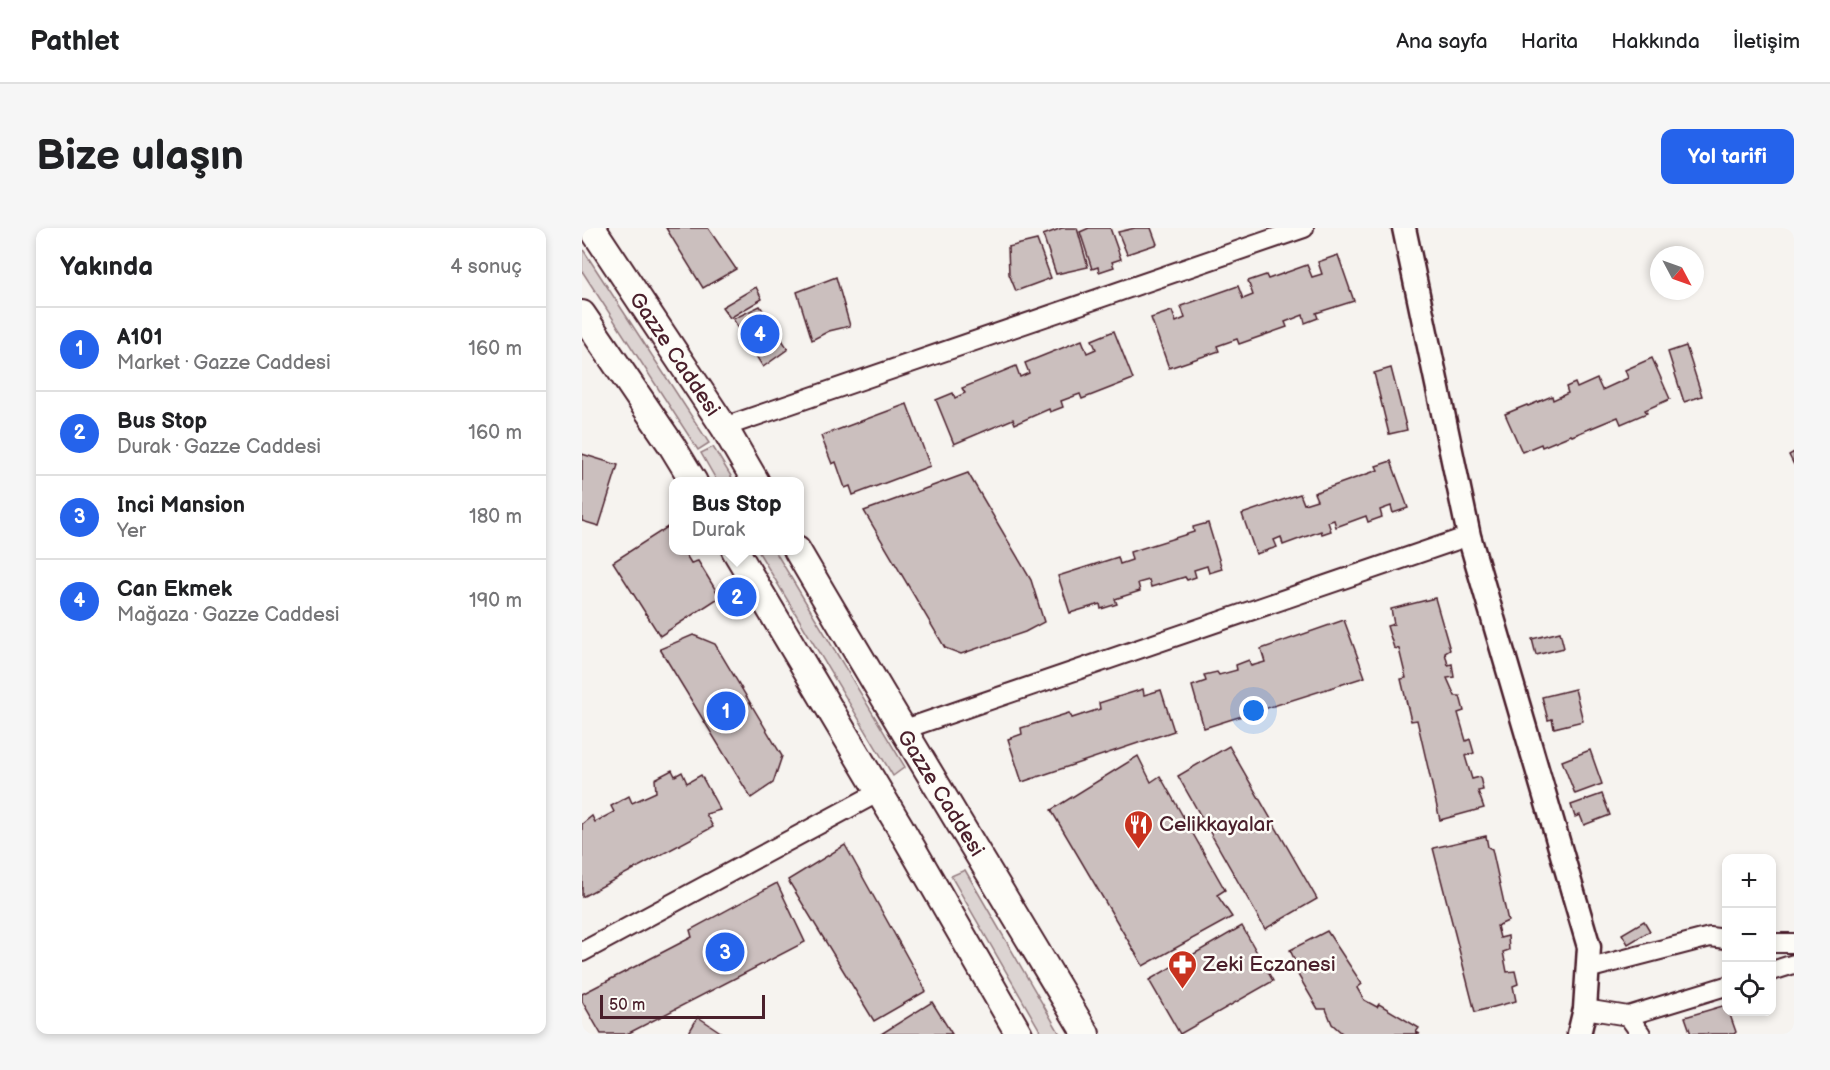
<!DOCTYPE html>
<html lang="tr">
<meta charset="utf-8">
<style>
:root{--surface:#fff;--page:#f6f6f6;--text:#202124;--muted:#757577;--line:#e0e0e0;--accent:#2563eb}
body{margin:0;font-family:"Balsamiq Sans",sans-serif;background:var(--page);color:var(--text)}
.controls{position:absolute;right:18px;bottom:18px;display:grid;overflow:hidden;border-radius:12px;box-shadow:0 3px 9px #0003}
.controls button{width:54px;height:54px;display:grid;place-items:center;padding:0;border:0;border-bottom:2px solid var(--line);background:var(--surface);color:var(--text);font:30px sans-serif}
.compass{position:absolute;left:1068px;top:18px;width:54px;height:54px;border-radius:50%;background:var(--surface);box-shadow:0 3px 9px #0003;rotate:131deg}
.scale{position:absolute;left:18px;bottom:15px;width:165px;box-sizing:border-box;padding-left:6px;border:3px solid #4a1f2b;border-top:0;font-size:16px;line-height:21px;white-space:nowrap;color:#4a1f2b;-webkit-text-stroke:4px #fdfcf7;paint-order:stroke}
.you{position:absolute;left:672px;top:483px;width:21px;height:21px;margin:-15px;border:4px solid #fff;border-radius:50%;background:#1a73e8;box-shadow:0 0 0 9px #1a73e833}
.badge{display:grid;place-items:center;width:39px;height:39px;border-radius:50%;background:var(--accent);color:#fff;font-size:20px;font-weight:700}
.pin{position:absolute;translate:-50% -50%;border:3px solid #fff;box-shadow:0 2px 6px #0006}
.popup{position:absolute;left:87px;top:249px;width:135px;height:78px;box-sizing:border-box;display:grid;place-content:center;border-radius:12px;background:var(--surface);filter:drop-shadow(0 2px 4px #0005);font-size:20px;white-space:nowrap;color:var(--muted)}
.popup b{font-size:22px;color:var(--text)}
.popup::after{content:'';position:absolute;left:50%;top:100%;margin-left:-12px;border:12px solid transparent;border-top-color:var(--surface)}
.list{margin:0;padding:0;list-style:none}
h2{display:flex;justify-content:space-between;align-items:center;height:78px;margin:0;padding:0 24px;font-size:26px}
h2 small{font-size:20px;font-weight:400;color:var(--muted)}
.list li{display:grid;grid-template-columns:39px 1fr auto;gap:18px;align-items:center;box-sizing:border-box;height:84px;padding:0 24px;border-top:2px solid var(--line)}
.list b{display:block;font-size:22px;white-space:nowrap}
.list p{margin:0;font-size:20px;white-space:nowrap;color:var(--muted)}
.list em{font-size:20px;font-style:normal;color:var(--muted)}
.icon{flex:none;width:33px;height:33px;fill:none;stroke:currentColor;stroke-width:2;stroke-linecap:round;stroke-linejoin:round}
.map{position:relative;flex:none;width:1212px;height:806px;overflow:hidden;border-radius:12px}
header{display:flex;align-items:center;gap:36px;box-sizing:border-box;height:84px;padding:0 30px;background:var(--surface);border-bottom:2px solid var(--line)}
header strong{font-size:28px}
nav{display:flex;gap:33px;margin-inline-start:auto;font-size:21px}
.intro{display:flex;align-items:center;justify-content:space-between;box-sizing:border-box;height:144px;padding:0 36px}
h1{margin:0;font-size:42px}
.button{padding:15px 27px;border-radius:12px;background:var(--accent);color:#fff;font-size:21px;font-weight:700}
main{display:flex;gap:36px;padding:0 36px}
aside{flex:1;background:var(--surface);border-radius:12px;box-shadow:0 3px 9px #0003}
.map>svg:first-child{display:block}
</style>
<header>
<strong>Pathlet</strong>
<nav><a>Ana sayfa</a><a>Harita</a><a>Hakkında</a><a>İletişim</a></nav>
</header>
<div class="intro"><h1>Bize ulaşın</h1><a class="button">Yol tarifi</a></div>
<main>
<aside>
<h2>Yakında<small>4 sonuç</small></h2>
<ul class="list">
<li><span class="badge">1</span><div><b>A101</b><p>Market · Gazze Caddesi</p></div><em>160 m</em></li>
<li><span class="badge">2</span><div><b>Bus Stop</b><p>Durak · Gazze Caddesi</p></div><em>160 m</em></li>
<li><span class="badge">3</span><div><b>Inci Mansion</b><p>Yer</p></div><em>180 m</em></li>
<li><span class="badge">4</span><div><b>Can Ekmek</b><p>Mağaza · Gazze Caddesi</p></div><em>190 m</em></li>
</ul>
</aside>
<div class="map">
<svg width="1212" height="806" viewBox="0 0 1212 806">
<rect width="100%" height="100%" fill="#f6f3ef"/>
<filter id="ink" filterUnits="userSpaceOnUse"><feTurbulence type="fractalNoise" baseFrequency=".0167" numOctaves="2"/><feDisplacementMap in="SourceGraphic" scale="12" xChannelSelector="R" yChannelSelector="G"/><feConvolveMatrix kernelMatrix="1 2 1 2 8 2 1 2 1" color-interpolation-filters="sRGB"/></filter>
<g filter="url(#ink)">
<g fill="#dcd4d2" stroke="#937a7e" stroke-width="1.5">
<path d="M0,20L127,215L116,222L0,43Z"/>
<path d="M131,219L152,253H135L119,225Z"/>
<path d="M176,323H193L323,539L311,548Z"/>
<path d="M383,642L478,806H460L369,648Z"/>
</g>
<g fill="#cbbfbe" stroke="#4a1f2b" stroke-width="1.5">
<path d="M84,0H126L154,41L121,60Z"/>
<path d="M480,0H495L506,39L474,46L461,7Z"/>
<path d="M507,0H528L539,31L530,34L532,39L517,44L516,39L510,41L498,4Z"/>
<path d="M553,0H569L575,16L545,26L536,4Z"/>
<path d="M455,12L469,50L434,63L427,46L426,19Z"/>
<path d="M756,27L772,73L734,85L736,90L723,95L721,87L703,94L705,99L657,116L655,111L635,118L637,123L587,140L569,90L590,83L594,94L603,90L599,78L656,58L661,71L671,67L666,53L684,47L686,51L725,37L730,49L740,46L736,34Z"/>
<path d="M254,49L268,98L247,103L230,112L215,64Z"/>
<path d="M174,59L180,71L148,90L140,79Z"/>
<path d="M178,78L206,121L181,139L151,91Z"/>
<path d="M532,103L551,151L500,171L498,166L479,173L481,179L468,184L467,181L433,196L431,191L372,216L354,172L371,165L373,170L383,165L380,160L434,138L438,149L447,145L443,135L500,112L505,125L514,121L510,112Z"/>
<path d="M1104,118L1120,168L1102,174L1086,124Z"/>
<path d="M1070,130L1088,171L1063,182L1065,185L1039,196L1036,189L990,208L989,207L960,219L959,216L940,224L923,186L945,177L946,178L970,168L971,172L986,165L984,159L993,155L995,160L1015,151L1020,162L1046,150L1043,142Z"/>
<path d="M809,140L825,202L807,206L792,145Z"/>
<path d="M325,176L348,238L271,267L268,258L263,260L254,234L250,236L239,208Z"/>
<path d="M1212,224V237L1207,227Z"/>
<path d="M0,226L36,237L17,298L0,293Z"/>
<path d="M809,233L826,280L811,285L809,278L798,282L800,289L786,294L784,288L754,299L752,292L746,294L749,303L740,306L739,303L701,317L699,309L692,312L695,319L674,326L660,286L718,266L722,276L735,272L732,265L796,242L794,238Z"/>
<path d="M386,245L449,352L462,394L443,404L379,426L363,420L282,283Z"/>
<path d="M626,295L640,341L627,345L625,338L612,342L614,349L605,352L603,349L569,359L567,352L556,355L558,363L533,371L535,376L519,381L518,376L488,385L476,348L536,329L538,336L550,332L548,324L612,304L611,299Z"/>
<path d="M87,298L92,306V322H101L109,335L116,333L138,369L78,408L31,334Z"/>
<path d="M853,370L868,422L863,425L866,437L870,436L872,449L865,450L873,468H878L882,483L876,485L884,513L888,511L892,525L883,528L890,551L898,549L901,562L896,563L902,580L858,592L835,492L829,493L819,451L824,450L817,421L812,420L805,398L812,396L809,381Z"/>
<path d="M762,392L783,449L622,500L610,458L624,453L622,447L635,444L637,447L655,442L654,437L667,432L669,438L683,434L679,421Z"/>
<path d="M978,404L982,420L954,427L950,411Z"/>
<path d="M111,407L133,416L200,528L191,555L169,570L78,421Z"/>
<path d="M561,461L562,467L579,462L592,503L440,554L426,511L440,506L439,500L487,485L490,490L518,481L517,475Z"/>
<path d="M993,461L1001,493L972,500L970,491L966,492L960,469Z"/>
<path d="M647,518L735,671L683,701L596,548Z"/>
<path d="M1008,522L1020,556L993,566L980,533Z"/>
<path d="M556,528L569,554L578,548L643,662L635,667L650,689L561,738L469,582Z"/>
<path d="M90,542L93,548L100,544L105,555L119,547L138,582L124,586L131,599L0,669V596L10,588L13,594L32,584L29,578L47,568L50,575L74,564L73,551Z"/>
<path d="M1020,566L1028,587L1002,597L998,587L993,589L989,577Z"/>
<path d="M904,608L906,619L910,621L926,693L915,698L918,710L926,708L927,722L921,724L925,744L933,743L936,756L931,758L934,773L893,784L851,620Z"/>
<path d="M263,617L344,763L292,793L206,652Z"/>
<path d="M195,655L223,714L45,806H19L0,773V766L110,709L108,702Z"/>
<path d="M1062,693L1068,703L1046,716L1040,706Z"/>
<path d="M660,698L691,753L598,806L567,752Z"/>
<path d="M745,703L780,756L775,760L782,772L795,779L797,776L837,800L834,804L838,806H761L750,796L744,781H736L712,740L716,739L708,722Z"/>
<path d="M350,774L370,806H299Z"/>
<path d="M1144,777V784H1147L1154,804L1152,806H1109L1103,789Z"/>
<path d="M116,789L137,803L141,806H106Z"/>
</g>
<g fill="none" stroke-linecap="round" stroke-linejoin="round">
<defs>
<g id="minor">
<path d="M142,199L722,0"/>
<path d="M320,502L887,308"/>
<path d="M1190,715H1212"/>
<path d="M0,724L297,564"/>
<path d="M1005,741L1128,709L1144,711"/>
<path d="M1190,743L1212,736"/>
<path d="M1003,781L1046,788L1144,758"/>
<path d="M1046,788L1059,806"/>
</g>
<path id="tertiary" d="M822,0L887,308L1007,719L1003,781L997,806"/>
<g id="secondary">
<path d="M10,0L142,199L174,254"/>
<path d="M0,86L90,218L112,254"/>
<path d="M153,322L318,599L437,806"/>
<path d="M215,322C310,485 408,645 504,806"/>
</g>
</defs>
<use href="#minor" stroke="#4a1f2b" stroke-width="22"/>
<use href="#tertiary" stroke="#4a1f2b" stroke-width="27"/>
<use href="#secondary" stroke="#4a1f2b" stroke-width="30"/>
<use href="#minor" stroke="#fdfcf7" stroke-width="18"/>
<use href="#tertiary" stroke="#fdfcf7" stroke-width="22"/>
<use href="#secondary" stroke="#fdfcf7" stroke-width="26"/>
</g>
</g>
<defs>
<symbol id="restaurant-pin" viewBox="-11 -11 22 30"><path d="M0 17L-7.5 6A9.5 9.5 0 1 1 7.5 6Z" fill="#c8321e" stroke="#fdfcf7"/><path d="M-5-6h1v4h1v-4h1v4h1v-4h1v5L-1.5 .5V6h-2V.5L-5-1ZM5-6V6H3V1.5H1.5Q1.5-4 5-6Z" fill="#fff"/></symbol>
<symbol id="pharmacy-pin" viewBox="-11 -11 22 30"><path d="M0 17L-7.5 6A9.5 9.5 0 1 1 7.5 6Z" fill="#c8321e" stroke="#fdfcf7"/><path d="M-2-6h4v4h4v4h-4v4h-4v-4h-4v-4h4Z" fill="#fff"/></symbol>
</defs>
<g fill-rule="evenodd">
<use href="#restaurant-pin" x="540" y="580" width="33" height="45"/>
<use href="#pharmacy-pin" x="584" y="720" width="33" height="45"/>
</g>
<g text-anchor="middle" stroke-width="5" stroke-linejoin="round" paint-order="stroke">
<g font-size="21" fill="#4a1f2b" stroke="#fdfcf7">
<text transform="translate(93 126) rotate(56)" y="7">Gazze Caddesi</text>
<text transform="translate(359 565) rotate(58)" y="7">Gazze Caddesi</text>
</g>
<g font-size="21" fill="#4a1f2b" stroke="#fdfcf7" text-anchor="start">
<text x="577" y="603">Celikkayalar</text>
<text x="621" y="743">Zeki Eczanesi</text>
</g>
</g>
</svg>
<div class="controls">
<button>+</button>
<button>−</button>
<button><svg class="icon" aria-label="locate" viewBox="0 0 24 24"><circle cx="12" cy="12" r="6"/><path d="M12 2v4M12 18v4M2 12h4M18 12h4"/></svg></button>
</div>
<svg class="compass" viewBox="-18 -18 36 36"><path d="M0-13l5 13h-10z" fill="#e53935"/><path d="M0 13l5-13h-10z" fill="#757577"/></svg>
<div class="scale">50 m</div>
<div class="you"></div>
<div class="pin badge" style="left:144px;top:483px">1</div>
<div class="pin badge" style="left:155px;top:369px">2</div>
<div class="popup"><b>Bus Stop</b>Durak</div>
<div class="pin badge" style="left:143px;top:724px">3</div>
<div class="pin badge" style="left:178px;top:106px">4</div>
</div>
</main>
